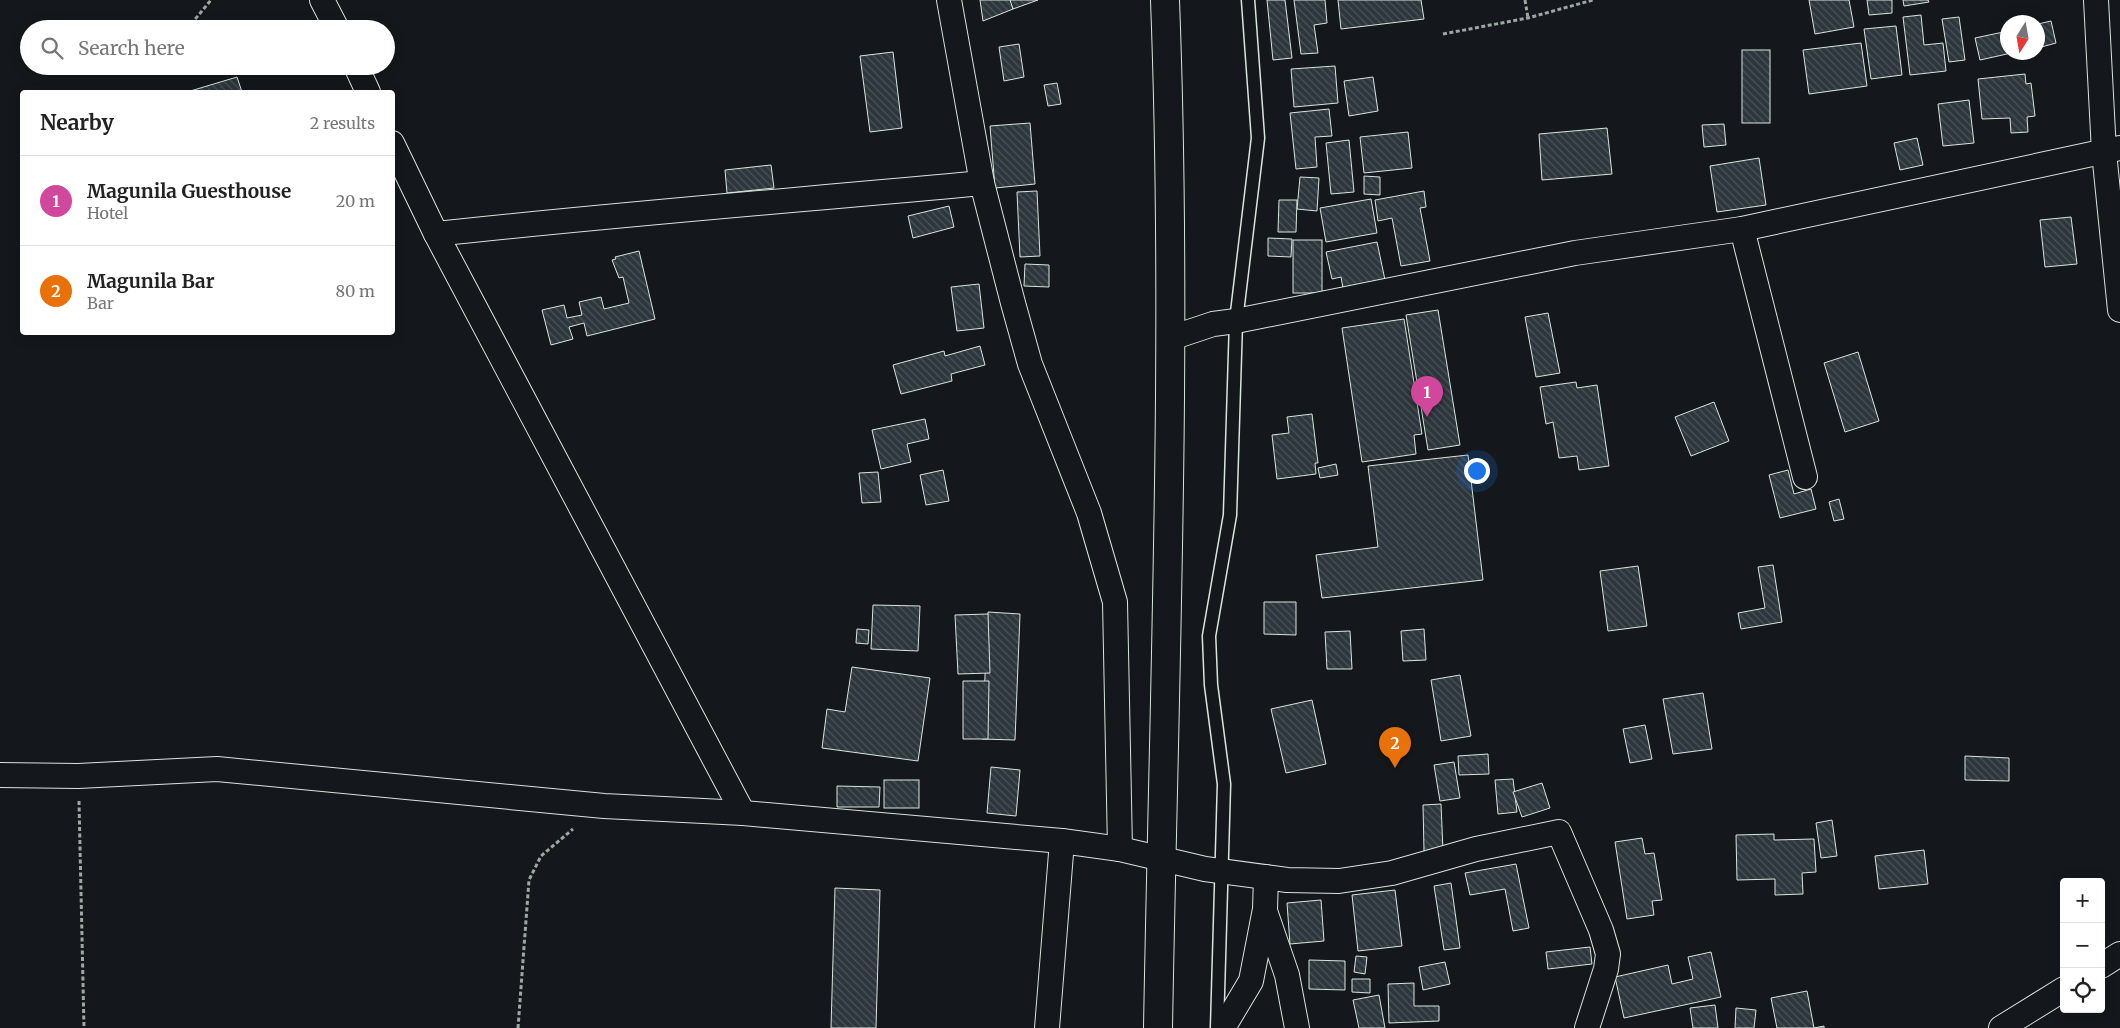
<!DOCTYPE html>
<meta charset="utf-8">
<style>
:root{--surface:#fff;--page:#f6f6f6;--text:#222;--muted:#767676;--line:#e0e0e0;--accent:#856535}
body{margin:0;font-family:Merriweather,serif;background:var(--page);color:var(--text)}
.controls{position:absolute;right:15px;bottom:15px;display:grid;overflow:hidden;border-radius:5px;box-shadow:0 2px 12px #0003}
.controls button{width:45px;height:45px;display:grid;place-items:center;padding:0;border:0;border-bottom:1px solid var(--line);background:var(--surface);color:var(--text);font:25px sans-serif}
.compass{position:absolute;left:2000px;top:15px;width:45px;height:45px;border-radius:50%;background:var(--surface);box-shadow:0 2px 12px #0003;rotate:191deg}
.you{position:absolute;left:1476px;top:470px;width:18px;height:18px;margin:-12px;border:4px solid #fff;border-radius:50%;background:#1a73e8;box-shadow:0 0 0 8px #1a73e833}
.badge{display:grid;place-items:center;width:32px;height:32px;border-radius:50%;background:var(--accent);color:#fff;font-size:16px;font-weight:700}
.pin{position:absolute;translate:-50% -41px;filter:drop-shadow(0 1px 2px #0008)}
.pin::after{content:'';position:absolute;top:26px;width:18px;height:15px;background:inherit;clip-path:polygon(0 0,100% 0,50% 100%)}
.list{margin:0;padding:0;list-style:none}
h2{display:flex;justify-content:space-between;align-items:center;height:65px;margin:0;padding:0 20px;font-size:21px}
h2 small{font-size:16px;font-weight:400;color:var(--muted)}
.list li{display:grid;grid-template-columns:32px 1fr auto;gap:15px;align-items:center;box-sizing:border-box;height:90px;padding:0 20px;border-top:1px solid var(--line)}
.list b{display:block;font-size:19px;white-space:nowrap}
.list p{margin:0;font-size:16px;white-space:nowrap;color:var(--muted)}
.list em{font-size:16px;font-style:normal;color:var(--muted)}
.icon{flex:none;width:28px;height:28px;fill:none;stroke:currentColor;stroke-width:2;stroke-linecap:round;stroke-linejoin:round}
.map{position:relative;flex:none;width:2120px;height:1028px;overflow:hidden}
.search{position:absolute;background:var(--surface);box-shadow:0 2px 12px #0003;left:20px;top:20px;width:375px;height:55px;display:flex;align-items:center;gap:12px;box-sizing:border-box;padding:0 18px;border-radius:28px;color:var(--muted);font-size:19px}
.panel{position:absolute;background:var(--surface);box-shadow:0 2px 12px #0003;left:20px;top:90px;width:375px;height:245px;border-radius:5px}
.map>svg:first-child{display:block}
</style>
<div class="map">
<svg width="2120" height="1028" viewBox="0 0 2120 1028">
<defs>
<pattern id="building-back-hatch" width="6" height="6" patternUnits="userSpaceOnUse" patternTransform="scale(1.25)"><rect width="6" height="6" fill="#2c363c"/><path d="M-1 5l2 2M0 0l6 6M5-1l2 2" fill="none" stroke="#4a5358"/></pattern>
</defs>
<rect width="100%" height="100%" fill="#14181c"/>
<g fill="url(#building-back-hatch)" stroke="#d8e6dc">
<path d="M980,0H1011L1013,9L983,21Z"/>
<path d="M1010,0H1038L1013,9Z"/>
<path d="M1267,0H1285L1292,58L1273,60Z"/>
<path d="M1294,0H1325L1327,23L1314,25L1318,53L1301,54Z"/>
<path d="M1338,0H1421L1424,19L1341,29Z"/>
<path d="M1809,0H1849L1854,27L1815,34Z"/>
<path d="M1867,0H1892V13L1869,15Z"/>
<path d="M1903,0H1928L1929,2L1904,6Z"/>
<path d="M1921,15L1924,45L1943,43L1946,71L1910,75L1903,17Z"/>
<path d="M1959,17L1965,60L1949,62L1942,19Z"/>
<path d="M2051,21L2056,43L2038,48V24Z"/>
<path d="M1896,26L1902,75L1871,79L1864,29Z"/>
<path d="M2008,31V52H2016L1980,60L1975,38Z"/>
<path d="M1861,43L1867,86L1809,94L1803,50Z"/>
<path d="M1019,44L1024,77L1004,81L999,47Z"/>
<rect x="1742" y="50" width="28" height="73"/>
<path d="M893,52L902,128L870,132L860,56Z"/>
<path d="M1335,66L1338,103L1294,107L1291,69Z"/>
<path d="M2025,74L2026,84L2031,83L2035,116L2027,117L2028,132L2011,133L2010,118L1982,119L1978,79Z"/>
<path d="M237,77L242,92H187Z"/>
<path d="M1373,77L1378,111L1349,116L1344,81Z"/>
<path d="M1057,83L1061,104L1048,106L1044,85Z"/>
<path d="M1969,100L1974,143L1943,146L1938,104Z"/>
<path d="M1329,109L1332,136L1315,137L1317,167L1296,169L1290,113Z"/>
<path d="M1030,123L1035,184L995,188L990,126Z"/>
<path d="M1724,124L1726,145L1704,147L1702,125Z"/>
<path d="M1607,128L1612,174L1542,180L1539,134Z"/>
<path d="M1408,132L1412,168L1364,173L1360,137Z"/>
<path d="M1917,138L1923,165L1900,170L1894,143Z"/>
<path d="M1349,140L1354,192L1331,194L1326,143Z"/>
<path d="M1759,158L1766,205L1717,212L1710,166Z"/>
<path d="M771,165L774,188L727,193L725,170Z"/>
<path d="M1364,176L1380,177V195L1364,194Z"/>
<path d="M1300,177L1319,178L1317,211L1297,209Z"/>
<path d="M1037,191L1040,256L1020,257L1017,192Z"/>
<path d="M1424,191L1426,207L1420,208L1430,261L1401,266L1392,218L1378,221L1375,200Z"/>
<path d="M1371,199L1377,233L1326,242L1320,208Z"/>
<path d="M1279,200H1297L1296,232H1278Z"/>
<path d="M949,206L954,227L913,238L908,216Z"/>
<path d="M2071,217L2077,264L2045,267L2040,220Z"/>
<path d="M1268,238L1292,239L1291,257L1268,256Z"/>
<rect x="1293" y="240" width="29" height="53"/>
<path d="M1377,242L1385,280L1343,288L1341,277L1332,279L1326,252Z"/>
<path d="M639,251L655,319L587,336L584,323L569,327L573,339L551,345L542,310L564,305L567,318L582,315L579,302L601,297L604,309L629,303L623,277L619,278L612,260L616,259L615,257Z"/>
<path d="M1025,264L1049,265V287L1024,286Z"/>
<path d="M979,284L984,328L957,331L951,287Z"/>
<path d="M1438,310L1460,445L1428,450L1406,315Z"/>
<path d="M1548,313L1560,373L1536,377L1525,317Z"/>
<path d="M1404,319L1422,434L1414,435L1416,454L1362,462L1342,328Z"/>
<path d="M980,346L985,365L951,374L952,381L901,394L893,365L944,351L945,356Z"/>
<path d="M1858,352L1879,421L1845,432L1824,363Z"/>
<path d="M1576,382L1577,388L1597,385L1609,466L1579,470L1577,456L1559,458L1553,422L1546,424L1540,387Z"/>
<path d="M1714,402L1729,441L1691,456L1675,417Z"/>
<path d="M1312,414L1318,463H1315L1316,474L1277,479L1272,435L1289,433L1287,417Z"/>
<path d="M925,419L929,439L907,444L911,462L881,469L872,430Z"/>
<path d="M1468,455L1483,580L1322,598L1316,555L1378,547L1368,466Z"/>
<path d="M1336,464L1338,475L1320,478L1318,468Z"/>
<path d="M943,470L949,501L926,505L920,475Z"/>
<path d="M1788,470L1794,494L1811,489L1816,509L1780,518L1769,475Z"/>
<path d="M878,472L881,502L862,503L859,473Z"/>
<path d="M1839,499L1844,519L1834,521L1829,502Z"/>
<path d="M1773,565L1782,622L1741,629L1738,613L1765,608L1758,567Z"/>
<path d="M1638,566L1647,626L1608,631L1600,571Z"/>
<path d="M1264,602H1296V635L1264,634Z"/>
<path d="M873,605L920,606L918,651L871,649Z"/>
<path d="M988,612L1020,614L1015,740L982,739Z"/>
<path d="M988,614L990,673L958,674L955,615Z"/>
<path d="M857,629L869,630L868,644L856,643Z"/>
<path d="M1424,629L1426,660L1403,661L1401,631Z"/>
<path d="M1350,631L1352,669H1327L1325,632Z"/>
<path d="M852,667L930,678L918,761L822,748L827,709L845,712Z"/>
<path d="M1460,675L1471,736L1441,741L1431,680Z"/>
<path d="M963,681H989L988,739H963Z"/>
<path d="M1703,693L1712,749L1673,754L1663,699Z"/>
<path d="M1312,700L1326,764L1286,773L1271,709Z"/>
<path d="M1645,725L1652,759L1630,763L1623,729Z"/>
<path d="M1488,754L1489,774L1459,775L1458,756Z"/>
<path d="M1965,756L2009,758V781L1965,780Z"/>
<path d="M1454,762L1460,798L1440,801L1434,765Z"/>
<path d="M991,767L1020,770L1016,816L987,813Z"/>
<path d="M1513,779L1517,812L1498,814L1495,780Z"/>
<rect x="884" y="780" width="35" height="28"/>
<path d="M1542,783L1550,808L1522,817L1513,792Z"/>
<path d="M837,786L880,787L879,807H837Z"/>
<path d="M1441,804L1443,851H1424L1423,805Z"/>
<path d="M1832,820L1837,856L1821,858L1816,823Z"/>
<path d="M1774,834V840L1814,839L1816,872L1802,873L1803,894L1775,895V879L1737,880L1736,835Z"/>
<path d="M1642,838L1645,854L1654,853L1662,900L1652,901L1654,915L1627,919L1615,842Z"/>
<path d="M1924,850L1928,884L1879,889L1875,856Z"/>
<path d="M1516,864L1529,928L1513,931L1505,889L1470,895L1465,873Z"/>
<path d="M1451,883L1460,948L1444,950L1434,886Z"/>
<path d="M835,888L880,890L876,1028H831Z"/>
<path d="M1395,890L1402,946L1358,951L1352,895Z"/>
<path d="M1321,900L1324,941L1290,944L1287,903Z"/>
<path d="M1590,947L1592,964L1548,969L1546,952Z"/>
<path d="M1711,952L1721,997L1624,1018L1615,977L1668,965L1672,984L1693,979L1688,957Z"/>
<path d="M1356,956L1367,957L1365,974L1354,972Z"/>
<path d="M1309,960L1345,961V990L1309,989Z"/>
<path d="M1445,962L1450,984L1423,990L1419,967Z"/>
<path d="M1352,979H1370V993L1352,992Z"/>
<path d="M1414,983V1006H1439V1021L1389,1023L1388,984Z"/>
<path d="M1807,991L1814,1028L1824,1026V1028H1777L1771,998Z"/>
<path d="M1379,995L1385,1028H1359L1353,1000Z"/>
<path d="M1715,1005L1718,1028H1693L1690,1008Z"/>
<path d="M1736,1008L1756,1010L1754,1028H1735Z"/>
</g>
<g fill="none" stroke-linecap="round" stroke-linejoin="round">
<defs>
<path id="service" d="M1217,1028L1224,784L1211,685L1209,636L1230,515L1236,321L1258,138L1248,0"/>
<g id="minor">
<path d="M322,0L337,29"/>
<path d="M949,0L982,183L1013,303L1030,364L1089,513L1115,602L1120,849"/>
<path d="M2096,0L2104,152L2120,310"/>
<path d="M356,66L368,92"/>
<path d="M392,143L436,234L743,813"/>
<path d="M1742,229L1805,477"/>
<path d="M436,234C618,214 800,200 982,183"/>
<path d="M1171,338L1213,324L1236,321L1575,253L1742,229L2120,148"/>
<path d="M0,775L78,776L217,769L604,806L743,813L1062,841L1120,849L1205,869L1287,880L1339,881L1392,873L1476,849L1559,832L1601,930L1608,954L1606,969L1587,1028"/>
<path d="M1265,911L1287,975L1297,1028"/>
<path d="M2101,966L2120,954"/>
<path d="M1047,1028L1062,841"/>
<path d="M1223,1028L1251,981L1265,909L1266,877"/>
<path d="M2001,1028L2064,989"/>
</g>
<path id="trunk" d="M1158,1028C1164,686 1178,342 1165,0"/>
</defs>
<use href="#service" stroke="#d8e6dc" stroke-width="15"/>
<use href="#minor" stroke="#d8e6dc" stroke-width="26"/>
<use href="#trunk" stroke="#d8e6dc" stroke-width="30"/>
<g stroke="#9da8a2" stroke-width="3" stroke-dasharray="4 2.5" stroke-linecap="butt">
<path d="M1525,0L1528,18"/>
<path d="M187,29L211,0"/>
<path d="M1443,34L1528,18L1593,0"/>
<path d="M158,67L159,66"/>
<path d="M79,801L84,1028"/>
<path d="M518,1028L529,880L541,856L573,829"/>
</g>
<use href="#service" stroke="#14181c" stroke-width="12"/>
<use href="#minor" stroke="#14181c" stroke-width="24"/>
<use href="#trunk" stroke="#14181c" stroke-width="28"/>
</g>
</svg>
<div class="controls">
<button>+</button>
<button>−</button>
<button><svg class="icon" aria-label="locate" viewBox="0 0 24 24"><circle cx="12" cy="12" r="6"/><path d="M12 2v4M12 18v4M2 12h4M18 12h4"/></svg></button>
</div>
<svg class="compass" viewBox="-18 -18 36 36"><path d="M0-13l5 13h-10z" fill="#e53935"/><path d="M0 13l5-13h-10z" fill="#767676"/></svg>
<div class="you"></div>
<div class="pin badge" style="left:1427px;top:417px;background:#d1479c">1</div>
<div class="pin badge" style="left:1395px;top:768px;background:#e8710a">2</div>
<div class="search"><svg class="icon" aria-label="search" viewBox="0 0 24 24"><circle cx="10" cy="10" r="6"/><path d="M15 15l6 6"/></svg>Search here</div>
<section class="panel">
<h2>Nearby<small>2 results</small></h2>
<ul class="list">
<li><span class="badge" style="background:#d1479c">1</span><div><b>Magunila Guesthouse</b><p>Hotel</p></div><em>20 m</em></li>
<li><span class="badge" style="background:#e8710a">2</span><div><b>Magunila Bar</b><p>Bar</p></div><em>80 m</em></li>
</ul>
</section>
</div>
